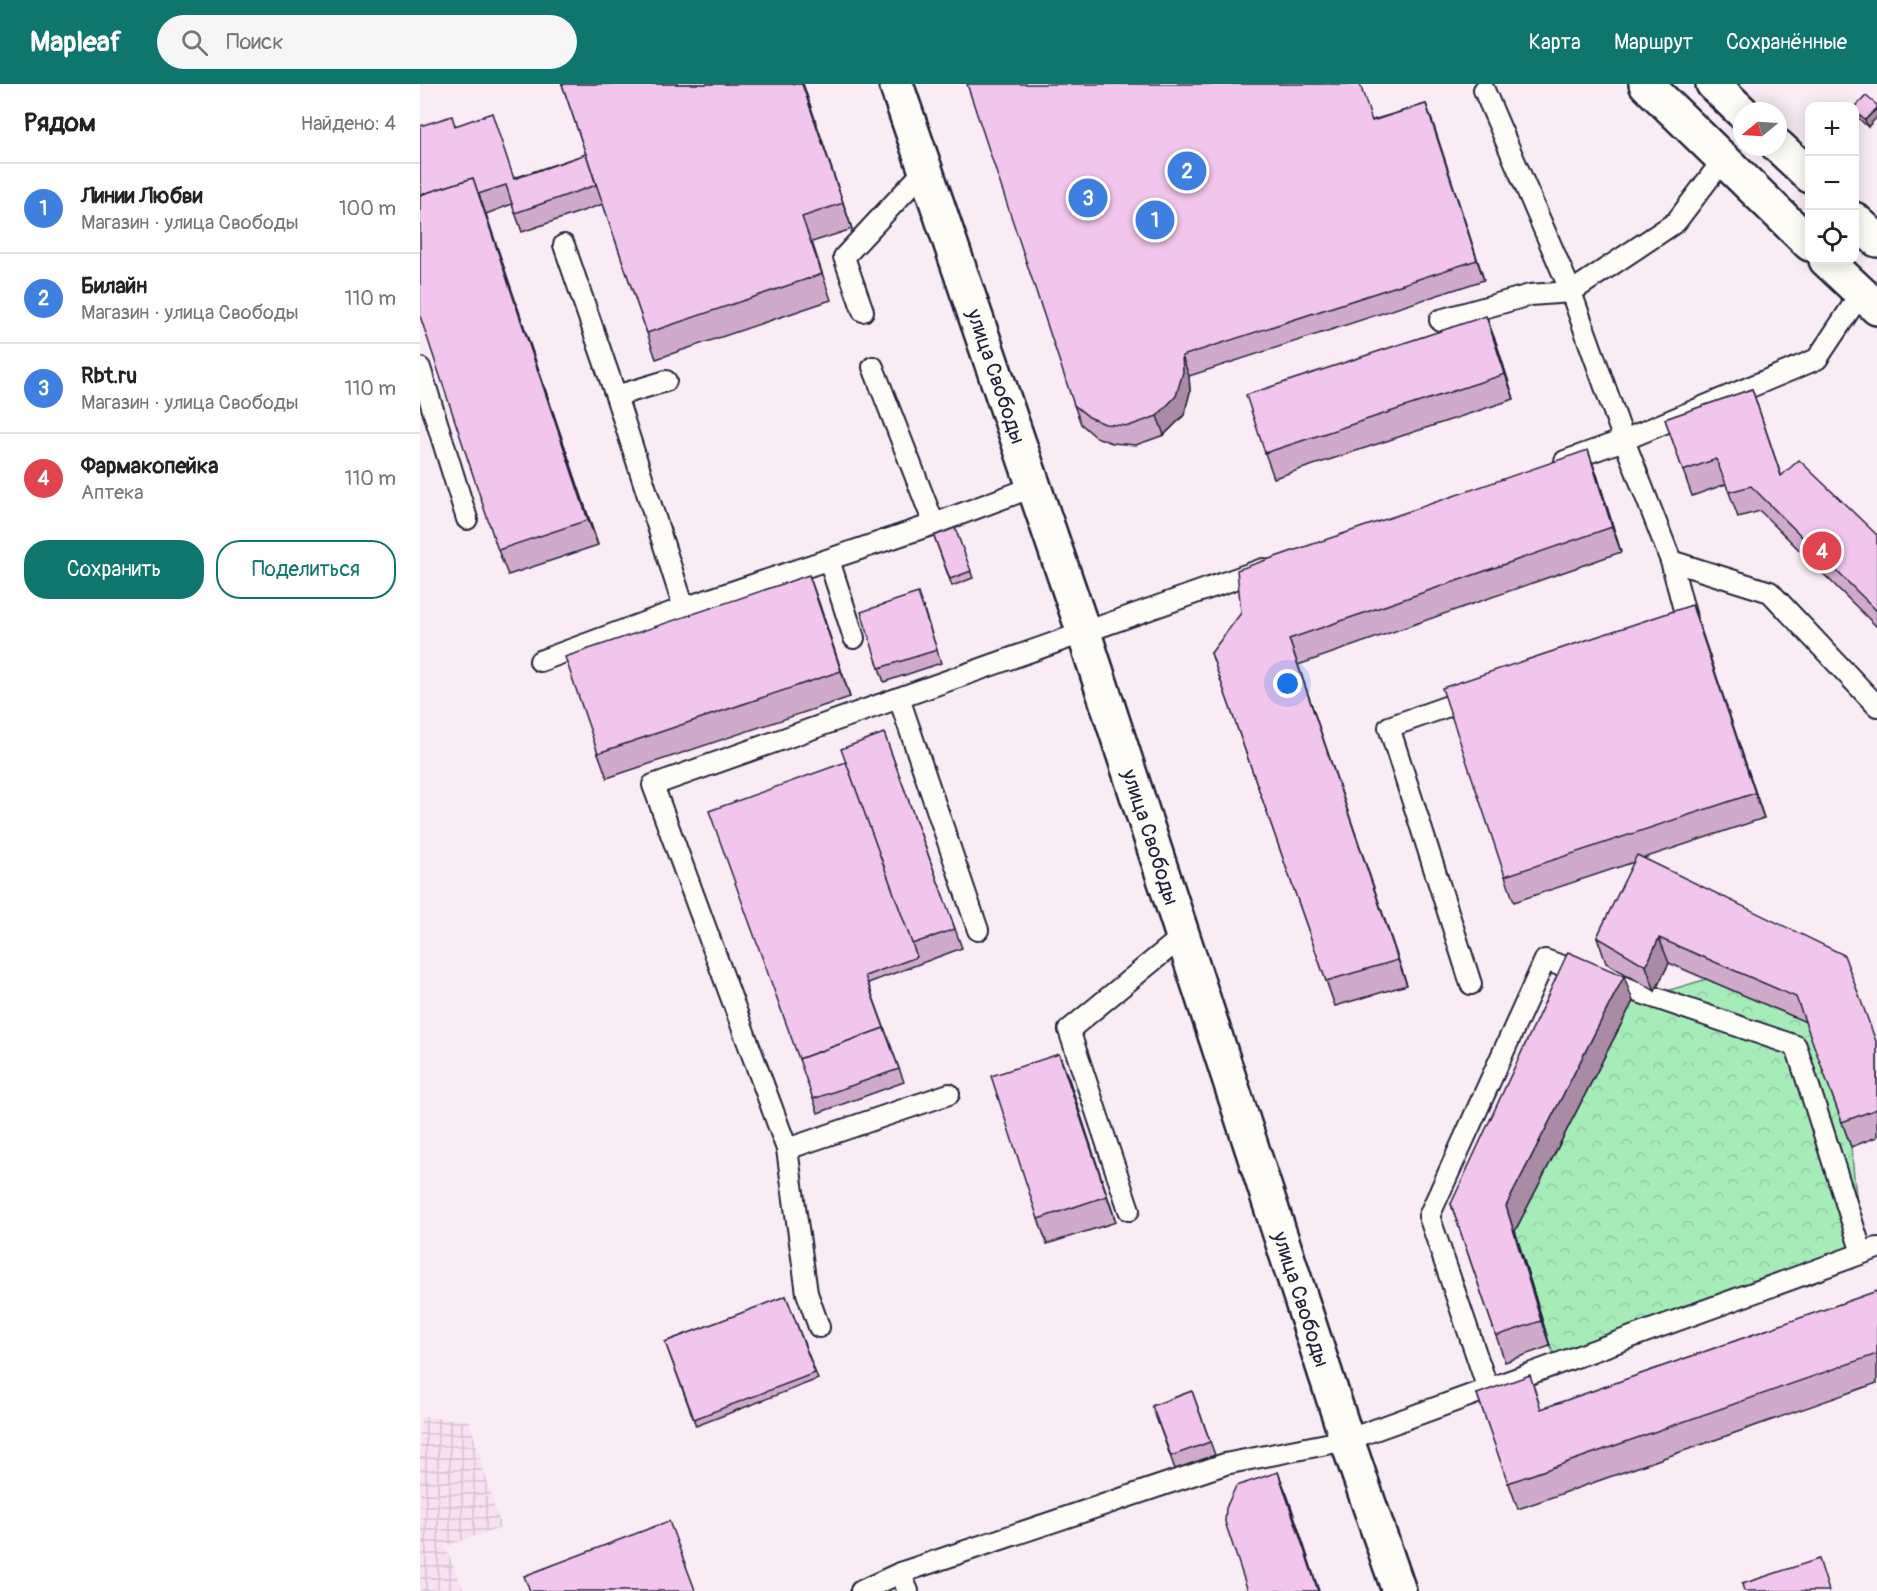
<!DOCTYPE html>
<html lang="ru">
<meta charset="utf-8">
<style>
:root{--surface:#fff;--page:#f6f6f6;--text:#222;--muted:#767676;--line:#e0e0e0;--accent:#0f766e}
body{margin:0;font-family:Pangolin,sans-serif;background:var(--page);color:var(--text)}
.controls{position:absolute;right:18px;top:18px;display:grid;overflow:hidden;border-radius:12px;box-shadow:0 3px 15px #0003}
.controls button{width:54px;height:54px;display:grid;place-items:center;padding:0;border:0;border-bottom:2px solid var(--line);background:var(--surface);color:var(--text);font:30px sans-serif}
.compass{position:absolute;left:1313px;top:18px;width:54px;height:54px;border-radius:50%;background:var(--surface);box-shadow:0 3px 15px #0003;rotate:252deg}
.you{position:absolute;left:868px;top:600px;width:21px;height:21px;margin:-15px;border:4px solid #fff;border-radius:50%;background:#1a73e8;box-shadow:0 0 0 9px #1a73e833}
.badge{display:grid;place-items:center;width:39px;height:39px;border-radius:50%;background:var(--accent);color:#fff;font-size:20px;font-weight:700}
.pin{position:absolute;translate:-50% -50%;border:3px solid #fff;box-shadow:0 2px 6px #0006}
.list{margin:0;padding:0;list-style:none}
h2{display:flex;justify-content:space-between;align-items:center;height:78px;margin:0;padding:0 24px;font-size:26px}
h2 small{font-size:20px;font-weight:400;color:var(--muted)}
.list li{display:grid;grid-template-columns:39px 1fr auto;gap:18px;align-items:center;box-sizing:border-box;height:90px;padding:0 24px;border-top:2px solid var(--line)}
.list b{display:block;font-size:22px;white-space:nowrap}
.list p{margin:0;font-size:20px;white-space:nowrap;color:var(--muted)}
.list em{font-size:20px;font-style:normal;color:var(--muted)}
.actions{display:flex;gap:12px;padding:18px 24px}
.actions a{flex:1;padding:14px 0;border:2px solid var(--accent);border-radius:24px;text-align:center;font-size:21px;color:var(--accent)}
.actions .main{background:var(--accent);color:#fff}
.icon{flex:none;width:33px;height:33px;fill:none;stroke:currentColor;stroke-width:2;stroke-linecap:round;stroke-linejoin:round}
.map{position:relative;flex:none;width:1457px;height:1507px;overflow:hidden}
header{display:flex;align-items:center;gap:36px;box-sizing:border-box;height:84px;padding:0 30px;background:var(--accent);color:#fff}
header strong{font-size:28px}
nav{display:flex;gap:33px;margin-inline-start:auto;font-size:21px}
.search{width:420px;height:54px;background:var(--page);display:flex;align-items:center;gap:15px;box-sizing:border-box;padding:0 21px;border-radius:33px;color:var(--muted);font-size:22px}
main{display:flex}
aside{flex:1;background:var(--surface)}
.map>svg:first-child{display:block}
</style>
<header>
<strong>Mapleaf</strong>
<div class="search"><svg class="icon" aria-label="search" viewBox="0 0 24 24"><circle cx="10" cy="10" r="6"/><path d="M15 15l6 6"/></svg>Поиск</div>
<nav><a>Карта</a><a>Маршрут</a><a>Сохранённые</a></nav>
</header>
<main>
<aside>
<h2>Рядом<small>Найдено: 4</small></h2>
<ul class="list">
<li><span class="badge" style="background:#3f7fe0">1</span><div><b>Линии Любви</b><p>Магазин · улица Свободы</p></div><em>100 m</em></li>
<li><span class="badge" style="background:#3f7fe0">2</span><div><b>Билайн</b><p>Магазин · улица Свободы</p></div><em>110 m</em></li>
<li><span class="badge" style="background:#3f7fe0">3</span><div><b>Rbt.ru</b><p>Магазин · улица Свободы</p></div><em>110 m</em></li>
<li><span class="badge" style="background:#e0444e">4</span><div><b>Фармакопейка</b><p>Аптека</p></div><em>110 m</em></li>
</ul>
<div class="actions"><a class="main">Сохранить</a><a>Поделиться</a></div>
</aside>
<div class="map">
<svg width="1457" height="1507" viewBox="0 0 1457 1507">
<defs>
<pattern id="industrial-grid" width="8" height="8" patternUnits="userSpaceOnUse" patternTransform="scale(1.5)"><rect width="8" height="8" fill="#f8e1f2"/><path d="M0 4h8M4 0v8" fill="none" stroke="#d4c1d0"/></pattern>
<pattern id="forest-crowns" width="20" height="18" patternUnits="userSpaceOnUse" patternTransform="scale(1.5)"><rect width="20" height="18" fill="#a6ecb9"/><path d="M2 6a3 3 0 1 1 6 0M12 15a3 3 0 1 1 6 0" fill="none" stroke="#8fcaa0"/></pattern>
</defs>
<rect width="100%" height="100%" fill="#faecf4"/>
<filter id="ink" filterUnits="userSpaceOnUse"><feTurbulence type="fractalNoise" baseFrequency=".0167" numOctaves="2"/><feDisplacementMap in="SourceGraphic" scale="12" xChannelSelector="R" yChannelSelector="G"/><feConvolveMatrix kernelMatrix="1 2 1 2 8 2 1 2 1" color-interpolation-filters="sRGB"/></filter>
<g filter="url(#ink)">
<path fill="url(#industrial-grid)" d="M0,1333L49,1336L81,1444L25,1462L44,1507H0Z"/>
<path fill="url(#forest-crowns)" stroke="#64877a" stroke-width="1.5" d="M1287,895L1386,938L1431,1063L1442,1169L1139,1279L1130,1262L1095,1147L1213,917Z"/>
<g fill="none" stroke-linecap="round" stroke-linejoin="round">
<defs>
<g id="lane">
<path d="M1064,6L1151,208L1204,356L1251,477L1267,537L1254,541"/>
<path d="M144,161L196,312L264,524L514,440L613,403"/>
<path d="M443,227L424,173L505,86"/>
<path d="M1020,236L1110,211L1151,208L1256,138L1303,76"/>
<path d="M453,283L514,440"/>
<path d="M0,284L47,435"/>
<path d="M196,312L246,297"/>
<path d="M1145,377L1204,356L1397,275L1441,209"/>
<path d="M409,476L434,554"/>
<path d="M1251,477L1350,508L1457,622"/>
<path d="M120,577L264,524"/>
<path d="M479,614L558,846"/>
<path d="M1051,900L969,643L1054,613"/>
<path d="M529,1010L367,1065L233,701L843,485"/>
<path d="M367,1065L387,1209L399,1243"/>
<path d="M709,1126L649,946L763,852"/>
<path d="M1068,1305L1009,1132L1125,876L1376,962L1442,1169"/>
<path d="M480,1489L488,1507"/>
<path d="M441,1507L480,1489L805,1380L927,1356L1457,1164"/>
</g>
<g id="street">
<path id="s1" d="M476,0L664,549L927,1356L979,1507"/>
</g>
<g id="secondary">
<path d="M1226,0L1390,160"/>
<path d="M1293,0L1322,28"/>
<path d="M1358,62L1390,92"/>
<path d="M1434,135L1457,156"/>
<path d="M1406,176L1457,224"/>
</g>
</defs>
<use href="#lane" stroke="#22223b" stroke-width="24"/>
<use href="#street" stroke="#22223b" stroke-width="38"/>
<use href="#secondary" stroke="#22223b" stroke-width="38"/>
<use href="#lane" stroke="#fdfcf7" stroke-width="20"/>
<use href="#street" stroke="#fdfcf7" stroke-width="33"/>
<use href="#secondary" stroke="#fdfcf7" stroke-width="33"/>
</g>
<g fill="#d0aacb" stroke="#22223b" stroke-width="1.5">
<path d="M142,0H383L432,145L392,158L411,216L236,275L183,120L102,148L92,120L66,130L178,461L88,491L78,466L36,41L94,94L166,70Z"/>
<path d="M1446,12L1448,43L1436,32L1434,29V27Z"/>
<path d="M1006,20L1064,196L769,292L770,308L764,331L744,351L716,361L692,359L676,353L661,340L654,321L953,36Z"/>
<path d="M1076,258L1094,315L854,394L845,369Z"/>
<path d="M1332,305L1361,391L1457,451V543L1340,427L1318,433L1306,400L1272,412L1245,335Z"/>
<path d="M1177,391L1201,468L878,581L987,901L915,922L791,569Z"/>
<path d="M535,444L553,494L532,502L514,452Z"/>
<path d="M398,516L430,613L187,694L178,669Z"/>
<path d="M503,522L521,579L464,598L459,584Z"/>
<path d="M1281,546L1344,734L1224,774L1457,960V1053L1431,1063L1386,938L1249,879L1235,907L1186,879L1177,853L1214,778L1094,818L1085,792Z"/>
<path d="M464,649L542,864L448,899L484,998L398,1029L380,976L426,678Z"/>
<path d="M1213,917L1095,1147L1130,1262L1085,1278L1031,1120Z"/>
<path d="M639,970L696,1138L627,1160L618,1135Z"/>
<path d="M1457,1207V1299L1098,1425L1057,1310L1122,1325Z"/>
<path d="M366,1212L398,1295L276,1342L245,1258Z"/>
<path d="M772,1307L795,1371L755,1385L732,1322Z"/>
</g>
<g fill="#a98ba5" stroke="#22223b" stroke-width="1.5">
<path d="M382,0H383L432,145L423,119Z"/>
<path d="M1006,20L1013,39L1064,196L1057,176Z"/>
<path d="M1457,24V33L1448,43L1445,36Z"/>
<path d="M53,94L62,119L178,461L168,436Z"/>
<path d="M1066,232L1076,258L1094,315L1085,290Z"/>
<path d="M762,272L769,292L770,308L764,331L744,351L737,332Z"/>
<path d="M1168,366L1177,391L1201,468L1192,443Z"/>
<path d="M389,491L398,516L430,613L421,587Z"/>
<path d="M1272,521L1281,546L1344,734L1335,709Z"/>
<path d="M869,555L878,581L987,901L978,876Z"/>
<path d="M1239,854L1249,879L1235,907L1226,882Z"/>
<path d="M1204,892L1213,917L1095,1147L1130,1262L1121,1237L1086,1122Z"/>
<path d="M639,970L649,995L696,1138L687,1112Z"/>
<path d="M858,1388L868,1413L899,1507H898Z"/>
</g>
<g fill="#f2c6ec" stroke="#22223b" stroke-width="1.5">
<path d="M142,0H382L423,119L382,133L402,190L227,249Z"/>
<path d="M547,0H940L952,37L1006,20L1057,176L762,272L763,288L756,312L737,332L709,342L685,340L669,333L654,321Z"/>
<path d="M1446,12L1457,21V24L1445,36L1434,27V24Z"/>
<path d="M72,29L94,95L166,70L176,101L95,129L86,101L58,110L53,94L0,111V42L32,32L35,42Z"/>
<path d="M53,94L168,436L78,466L0,232V111Z"/>
<path d="M1066,232L1085,290L845,369L826,311Z"/>
<path d="M1332,305L1361,392L1379,376L1457,451V527L1331,402L1309,408L1296,375L1263,387L1245,335Z"/>
<path d="M1168,366L1192,443L869,555L978,876L906,897L791,569L821,529L817,486Z"/>
<path d="M535,444L551,487L530,495L514,452Z"/>
<path d="M389,491L421,587L178,669L145,573Z"/>
<path d="M498,509L517,566L459,584L441,528Z"/>
<path d="M1272,521L1335,709L1085,792L1022,604Z"/>
<path d="M464,649L535,845L492,860L421,665Z"/>
<path d="M426,678L497,873L445,892L464,944L379,975L289,727Z"/>
<path d="M1217,771L1424,871L1457,960V1025L1422,1038L1376,913L1239,854L1226,882L1177,853Z"/>
<path d="M1148,868L1204,892L1086,1122L1121,1237L1076,1252L1031,1120Z"/>
<path d="M464,944L479,985L393,1015L379,975Z"/>
<path d="M639,970L687,1112L618,1135L571,992Z"/>
<path d="M1457,1207V1270L1088,1399L1057,1310L1110,1291L1121,1325Z"/>
<path d="M366,1212L395,1289L274,1335L245,1258Z"/>
<path d="M772,1307L790,1358L751,1372L732,1322Z"/>
<path d="M858,1388L898,1507H828L805,1438L806,1424L816,1402Z"/>
<path d="M249,1437L275,1506L273,1507H110L104,1492Z"/>
<path d="M1399,1475L1409,1507H1324L1322,1500Z"/>
</g>
</g>
<g text-anchor="middle" stroke-width="4.5" stroke-linejoin="round" paint-order="stroke">
<g font-size="21" fill="#22223b" stroke="#fdfcf7">
<text dy="7" stroke="none"><textPath href="#s1" startOffset="309">улица Свободы</textPath></text>
<text dy="7" stroke="none"><textPath href="#s1" startOffset="795">улица Свободы</textPath></text>
<text dy="7" stroke="none"><textPath href="#s1" startOffset="1281">улица Свободы</textPath></text>
</g>
</g>
</svg>
<div class="controls">
<button>+</button>
<button>−</button>
<button><svg class="icon" aria-label="locate" viewBox="0 0 24 24"><circle cx="12" cy="12" r="6"/><path d="M12 2v4M12 18v4M2 12h4M18 12h4"/></svg></button>
</div>
<svg class="compass" viewBox="-18 -18 36 36"><path d="M0-13l5 13h-10z" fill="#e53935"/><path d="M0 13l5-13h-10z" fill="#767676"/></svg>
<div class="you"></div>
<div class="pin badge" style="left:735px;top:136px;background:#3f7fe0">1</div>
<div class="pin badge" style="left:767px;top:87px;background:#3f7fe0">2</div>
<div class="pin badge" style="left:668px;top:114px;background:#3f7fe0">3</div>
<div class="pin badge" style="left:1402px;top:467px;background:#e0444e">4</div>
</div>
</main>
